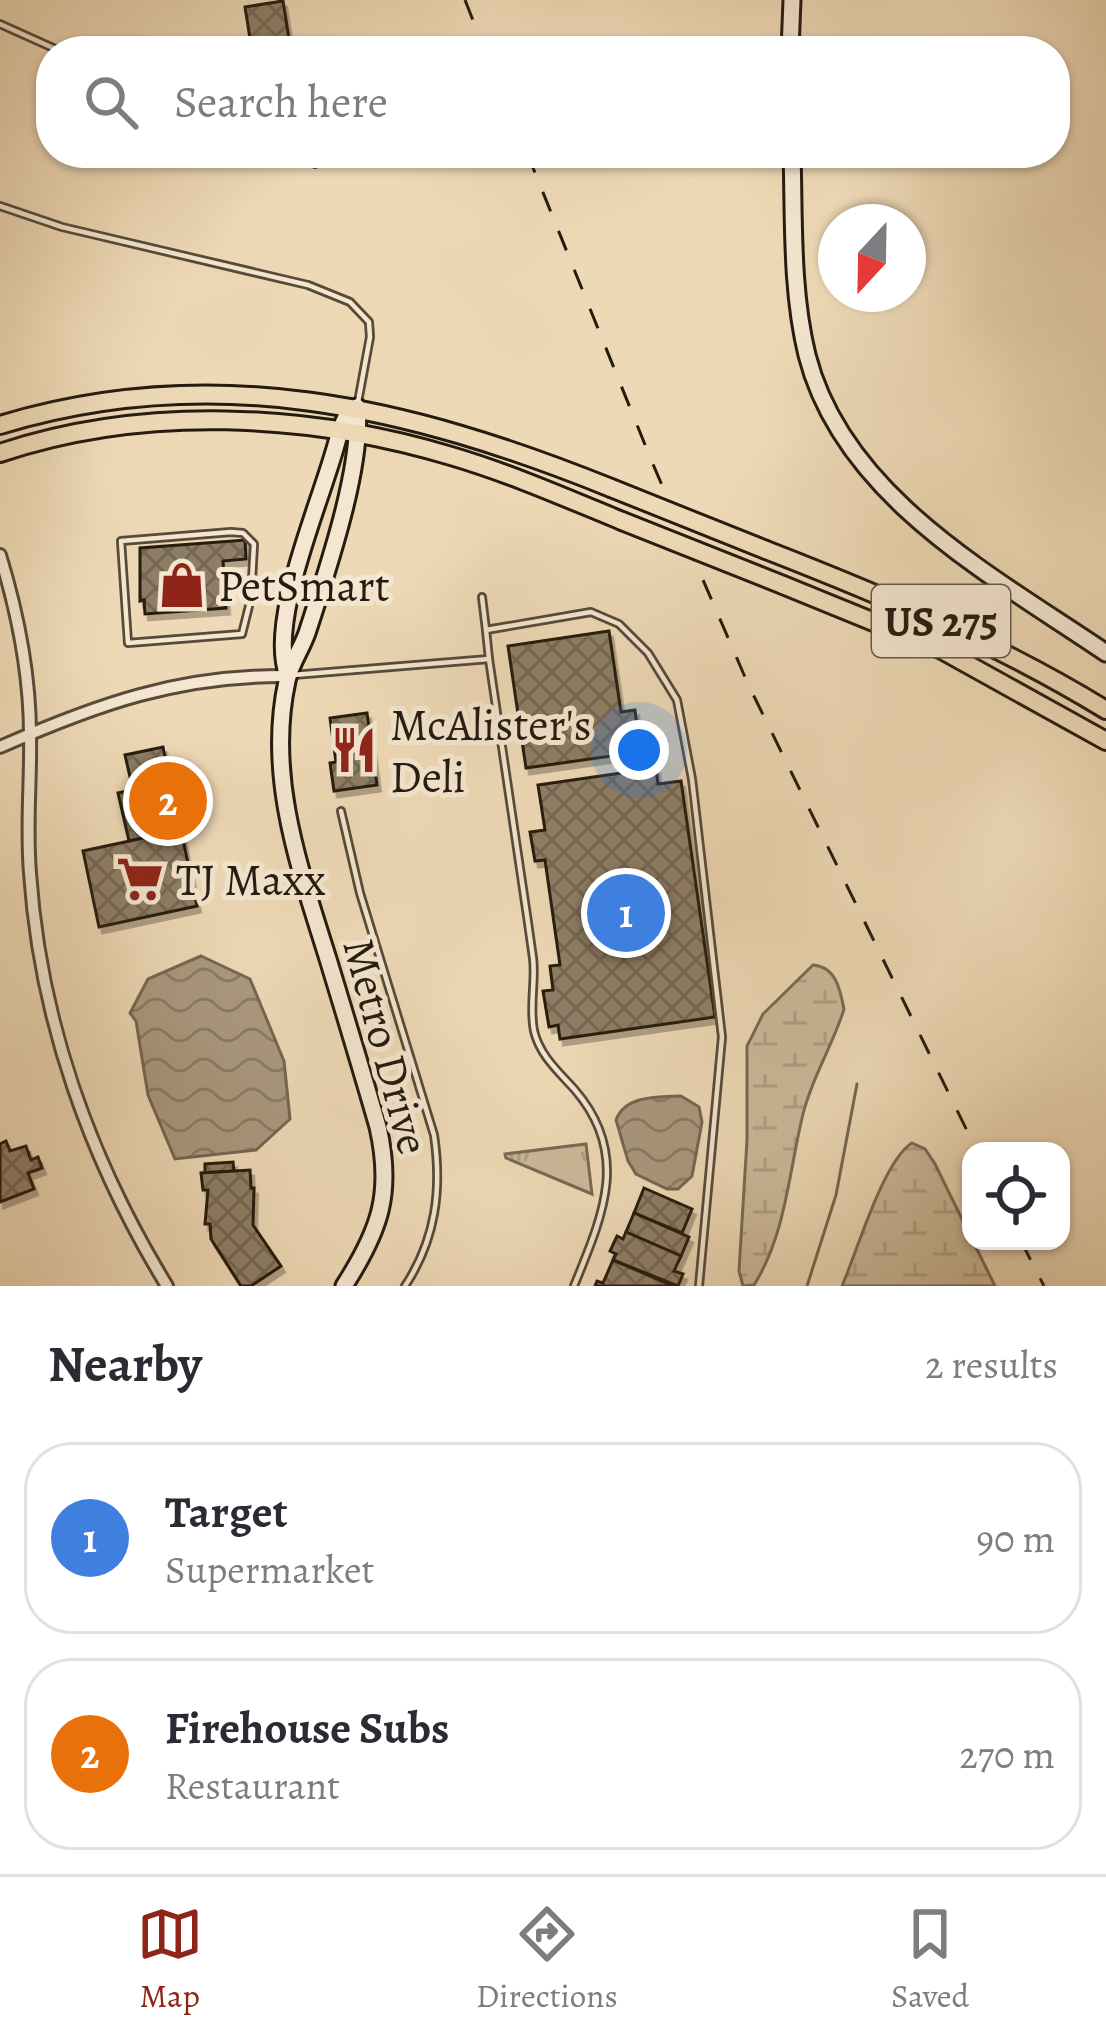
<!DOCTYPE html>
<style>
:root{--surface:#fff;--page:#f7f7f7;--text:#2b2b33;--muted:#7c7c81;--line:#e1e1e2;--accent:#8f2418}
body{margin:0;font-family:Alegreya,serif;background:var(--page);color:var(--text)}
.controls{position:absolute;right:36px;bottom:36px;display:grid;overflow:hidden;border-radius:24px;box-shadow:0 3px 9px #0004}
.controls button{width:108px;height:108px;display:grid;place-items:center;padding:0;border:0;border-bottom:3px solid var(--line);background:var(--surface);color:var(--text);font:60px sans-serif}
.compass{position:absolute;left:818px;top:204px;width:108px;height:108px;border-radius:50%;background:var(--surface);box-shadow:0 3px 9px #0004;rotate:202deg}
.you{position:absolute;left:639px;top:750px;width:42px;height:42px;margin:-30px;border:9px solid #fff;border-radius:50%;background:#1a73e8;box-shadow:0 0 0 18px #1a73e833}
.badge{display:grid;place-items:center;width:78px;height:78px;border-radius:50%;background:var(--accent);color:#fff;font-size:39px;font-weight:700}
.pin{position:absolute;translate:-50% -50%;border:6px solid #fff;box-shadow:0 3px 12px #0006}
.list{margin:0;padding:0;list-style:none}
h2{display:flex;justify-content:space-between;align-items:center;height:156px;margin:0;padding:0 48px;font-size:51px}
h2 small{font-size:39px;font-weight:400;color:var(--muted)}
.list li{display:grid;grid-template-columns:78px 1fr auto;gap:36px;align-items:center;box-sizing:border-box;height:192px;margin:0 24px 24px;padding:0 24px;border:3px solid var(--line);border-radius:48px}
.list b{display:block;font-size:45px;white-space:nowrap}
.list p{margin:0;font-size:39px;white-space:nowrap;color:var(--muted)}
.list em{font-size:39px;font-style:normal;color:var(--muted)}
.icon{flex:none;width:66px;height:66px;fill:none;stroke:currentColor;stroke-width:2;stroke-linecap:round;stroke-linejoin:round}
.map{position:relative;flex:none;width:1106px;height:1286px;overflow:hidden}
.search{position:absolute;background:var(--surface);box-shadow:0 3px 9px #0004;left:36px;right:36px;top:36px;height:132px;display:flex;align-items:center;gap:30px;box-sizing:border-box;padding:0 42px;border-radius:48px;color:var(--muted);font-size:45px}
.sheet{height:588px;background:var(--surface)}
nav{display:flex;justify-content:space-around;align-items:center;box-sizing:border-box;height:168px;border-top:3px solid var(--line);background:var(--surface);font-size:33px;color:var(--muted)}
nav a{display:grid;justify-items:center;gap:6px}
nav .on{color:var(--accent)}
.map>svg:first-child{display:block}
</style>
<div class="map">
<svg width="1106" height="1286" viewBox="0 0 1106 1286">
<defs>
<pattern id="grass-tufts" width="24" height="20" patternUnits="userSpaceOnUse" patternTransform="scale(3)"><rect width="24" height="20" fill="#ccb99a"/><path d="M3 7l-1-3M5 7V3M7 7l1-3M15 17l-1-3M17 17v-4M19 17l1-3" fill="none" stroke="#af9e84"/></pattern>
<pattern id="wetland-marsh" width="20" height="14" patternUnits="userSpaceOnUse" patternTransform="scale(3)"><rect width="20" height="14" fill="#ccb99a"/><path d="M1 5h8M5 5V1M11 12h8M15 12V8" fill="none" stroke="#af9e84"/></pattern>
<pattern id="water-waves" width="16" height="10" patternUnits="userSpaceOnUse" patternTransform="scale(3)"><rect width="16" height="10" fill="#aa987e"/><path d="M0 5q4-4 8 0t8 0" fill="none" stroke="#8a7b66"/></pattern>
<pattern id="building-cross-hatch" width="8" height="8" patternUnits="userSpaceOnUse" patternTransform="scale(3)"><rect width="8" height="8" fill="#8e7e66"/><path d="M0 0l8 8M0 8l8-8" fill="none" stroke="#746653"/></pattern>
<filter id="shadow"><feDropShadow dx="3.5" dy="6" stdDeviation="0" flood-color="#0004"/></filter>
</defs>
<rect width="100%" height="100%" fill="#eed9b6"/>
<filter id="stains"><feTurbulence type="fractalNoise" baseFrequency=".00167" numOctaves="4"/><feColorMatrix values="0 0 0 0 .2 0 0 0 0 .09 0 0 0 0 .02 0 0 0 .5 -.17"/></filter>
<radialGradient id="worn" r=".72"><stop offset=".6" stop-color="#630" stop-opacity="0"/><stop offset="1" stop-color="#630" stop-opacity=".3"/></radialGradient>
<path fill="url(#grass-tufts)" stroke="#786a55" stroke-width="3" d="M586,1144L592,1194L506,1158L505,1154Z"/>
<g fill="url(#wetland-marsh)" stroke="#786a55" stroke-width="3">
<path d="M813,965C836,967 840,989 844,1009C833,1045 812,1077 803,1114C789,1171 786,1234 754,1285L743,1286L739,1271L747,1140V1046L763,1014Z"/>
<path d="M912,1143L925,1149L935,1164L995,1286H842C857,1252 883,1161 912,1143Z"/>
</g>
<g fill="url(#water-waves)" stroke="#756652" stroke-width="3">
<path d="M201,956L250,979L284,1061L290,1119L256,1150L175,1159L148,1095L136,1021L130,1013L148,979Z"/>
<path d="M681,1096L699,1107L702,1122L692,1176L678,1189H667L636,1174L628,1161L616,1120C625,1095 658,1097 681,1096Z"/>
</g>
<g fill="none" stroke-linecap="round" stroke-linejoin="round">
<path stroke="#756652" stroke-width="3" d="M807,1286L836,1195L857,1084"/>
</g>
<g fill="url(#building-cross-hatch)" stroke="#251b10" stroke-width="3" filter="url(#shadow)">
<path d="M283,1L290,45L252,51L245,7Z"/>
<path d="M245,540L246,559L223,561L226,608L145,614L144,600L140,601V548Z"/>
<path d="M609,631L621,712L635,710L640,752L526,768L508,646Z"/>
<path d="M367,713L377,785L334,791L330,763L336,762L330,718Z"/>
<path d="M163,747L170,782L133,790L125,755Z"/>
<path d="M656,768L658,784L681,781L715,1017L560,1039L558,1025L549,1027L543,991L553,990L550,966L560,965L545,860L535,861L530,832L545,830L538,785Z"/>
<path d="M170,782L181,830L129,841L118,793Z"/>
<path d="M181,830L197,906L99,927L83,851Z"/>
<path d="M6,1141L10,1151L26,1146L31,1160L38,1157L42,1168L28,1173L34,1189L0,1202V1144Z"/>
<path d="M233,1162L234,1171L205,1173V1164Z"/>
<path d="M250,1170L251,1188H254L253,1225L281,1266L251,1286H241L211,1239L210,1224H205L208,1190H203L201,1173Z"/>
<path d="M644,1188L692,1209L682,1233L634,1213Z"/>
<path d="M634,1213L689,1237L681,1256L626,1232Z"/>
<path d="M626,1232L681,1256L674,1271L683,1274L678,1286L613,1260L616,1254L610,1251L617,1236L623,1239Z"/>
<path d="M613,1260L673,1286H595L597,1281L603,1283Z"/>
</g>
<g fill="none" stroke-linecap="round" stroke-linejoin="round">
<defs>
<g id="lane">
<path d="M0,24L60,51"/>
<path d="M291,153L315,164"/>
<path d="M0,206L62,227L308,285L350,302L369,322L370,337L358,402"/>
<path d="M231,532L243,533L254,544L251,598L242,634L128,643L121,541Z"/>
<path d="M482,597L486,630"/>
<path d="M489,659C504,758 519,858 533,958C536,982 529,1006 534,1031C540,1056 559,1072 575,1090C631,1155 602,1217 574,1286"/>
<path d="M293,675L489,659L486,630L591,612L619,624L648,653L677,700L692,779L722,1037L699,1286"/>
<path d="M341,811L360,893L434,1135C442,1189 436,1239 405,1286"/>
</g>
<g id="street">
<path d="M0,555C18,614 30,673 30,735C31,781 26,826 30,873C40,1020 90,1160 167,1286"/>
<path d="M0,747C98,704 179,675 288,676"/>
</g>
<g id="secondary">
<path d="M790,51L792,0"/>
<path d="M792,153C794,219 791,290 807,355C843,497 993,576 1106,653"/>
<path d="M288,676C266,618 326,493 340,430L346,417L357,407"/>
<path d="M344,1286C380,1230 393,1193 378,1127C362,1071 345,1015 328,959C300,869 266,777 287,681C290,664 303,647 308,630C327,571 363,466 357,407"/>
</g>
<g id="primary">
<path d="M0,425C214,360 410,407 611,488"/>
<path d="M0,453C143,405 308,413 451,456C509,473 566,498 622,521"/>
<path d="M766,550C884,596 998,644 1106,710"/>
<path d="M783,585L940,649L1106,741"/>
</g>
</defs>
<use href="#lane" stroke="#574a3a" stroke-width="10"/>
<use href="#street" stroke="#574a3a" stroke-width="16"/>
<use href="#secondary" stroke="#251b10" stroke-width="21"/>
<use href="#primary" stroke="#251b10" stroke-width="22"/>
<use href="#lane" stroke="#f4e6d0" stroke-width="4.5"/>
<use href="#street" stroke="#f4e6d0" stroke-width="10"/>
<use href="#secondary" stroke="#f4e6d0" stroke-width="15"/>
<use href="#primary" stroke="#eed9b6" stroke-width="16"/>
<g stroke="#251b10" stroke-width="3" stroke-dasharray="21 21" stroke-linecap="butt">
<path d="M465,0L485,51"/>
<path d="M527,153L652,462L748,684L977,1151"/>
<path d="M1021,1241L1044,1286"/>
</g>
<defs>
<g id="primary-bridge">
<path d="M611,488L766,550"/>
<path d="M622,521L783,585"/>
</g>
</defs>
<use href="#primary-bridge" stroke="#251b10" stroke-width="22" stroke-linecap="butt"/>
<use href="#primary-bridge" stroke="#eed9b6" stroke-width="16"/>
</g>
<defs>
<symbol id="shop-bare" viewBox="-9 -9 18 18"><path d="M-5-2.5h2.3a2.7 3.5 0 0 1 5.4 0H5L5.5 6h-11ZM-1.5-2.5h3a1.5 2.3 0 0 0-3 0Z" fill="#8f2418" stroke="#f4e6d0" stroke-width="2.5" paint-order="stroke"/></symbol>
<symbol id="restaurant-bare" viewBox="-9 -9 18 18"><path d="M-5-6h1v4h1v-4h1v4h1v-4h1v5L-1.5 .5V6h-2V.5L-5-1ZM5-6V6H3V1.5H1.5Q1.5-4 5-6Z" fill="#8f2418" stroke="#f4e6d0" stroke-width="2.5" paint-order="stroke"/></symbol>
<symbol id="supermarket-bare" viewBox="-9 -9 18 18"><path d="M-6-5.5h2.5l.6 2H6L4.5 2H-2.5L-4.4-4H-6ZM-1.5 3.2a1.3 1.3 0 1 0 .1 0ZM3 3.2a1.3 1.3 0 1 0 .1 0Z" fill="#8f2418" stroke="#f4e6d0" stroke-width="2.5" paint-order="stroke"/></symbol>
</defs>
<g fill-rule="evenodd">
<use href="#shop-bare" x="149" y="552" width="66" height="66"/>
<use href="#restaurant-bare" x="321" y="717" width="66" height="66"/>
<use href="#supermarket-bare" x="107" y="846" width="66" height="66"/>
</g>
<g text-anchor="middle" stroke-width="10" stroke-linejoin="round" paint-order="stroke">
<rect fill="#f4e6d0" stroke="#63584a" stroke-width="3" x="872" y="585" width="138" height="72" rx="9"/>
<g font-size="42" font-weight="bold" fill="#251b10">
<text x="941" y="636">US 275</text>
</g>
<g font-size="45" fill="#251b10" stroke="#f4e6d0" text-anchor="start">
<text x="218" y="601">PetSmart</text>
<text x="390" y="740">McAlister's<tspan x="390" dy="52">Deli</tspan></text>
<text x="176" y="895">TJ Maxx</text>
</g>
<g font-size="45" fill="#251b10" stroke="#f4e6d0">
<text transform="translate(387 1046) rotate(75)" y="16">Metro Drive</text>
</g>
</g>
<rect width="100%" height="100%" filter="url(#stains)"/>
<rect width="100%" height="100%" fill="url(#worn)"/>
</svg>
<div class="controls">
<button><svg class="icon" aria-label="locate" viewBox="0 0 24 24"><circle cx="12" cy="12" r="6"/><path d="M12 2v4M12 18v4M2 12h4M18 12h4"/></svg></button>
</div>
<svg class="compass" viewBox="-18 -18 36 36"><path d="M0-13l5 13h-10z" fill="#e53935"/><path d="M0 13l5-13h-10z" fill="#7c7c81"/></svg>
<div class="you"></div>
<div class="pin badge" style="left:626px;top:913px;background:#3f7fe0">1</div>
<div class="pin badge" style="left:168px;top:801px;background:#e8710a">2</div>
<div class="search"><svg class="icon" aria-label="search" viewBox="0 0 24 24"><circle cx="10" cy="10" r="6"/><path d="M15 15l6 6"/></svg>Search here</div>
</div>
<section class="sheet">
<h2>Nearby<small>2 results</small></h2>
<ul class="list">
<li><span class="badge" style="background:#3f7fe0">1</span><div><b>Target</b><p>Supermarket</p></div><em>90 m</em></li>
<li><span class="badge" style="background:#e8710a">2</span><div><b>Firehouse Subs</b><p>Restaurant</p></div><em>270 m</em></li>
</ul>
</section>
<nav>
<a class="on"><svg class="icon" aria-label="map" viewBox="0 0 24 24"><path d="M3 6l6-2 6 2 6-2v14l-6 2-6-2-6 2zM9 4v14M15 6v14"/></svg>Map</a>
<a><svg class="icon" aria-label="directions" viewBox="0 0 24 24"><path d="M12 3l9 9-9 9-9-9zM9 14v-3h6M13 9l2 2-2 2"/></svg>Directions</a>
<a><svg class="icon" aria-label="saved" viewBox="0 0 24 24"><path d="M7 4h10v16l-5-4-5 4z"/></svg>Saved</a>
</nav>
